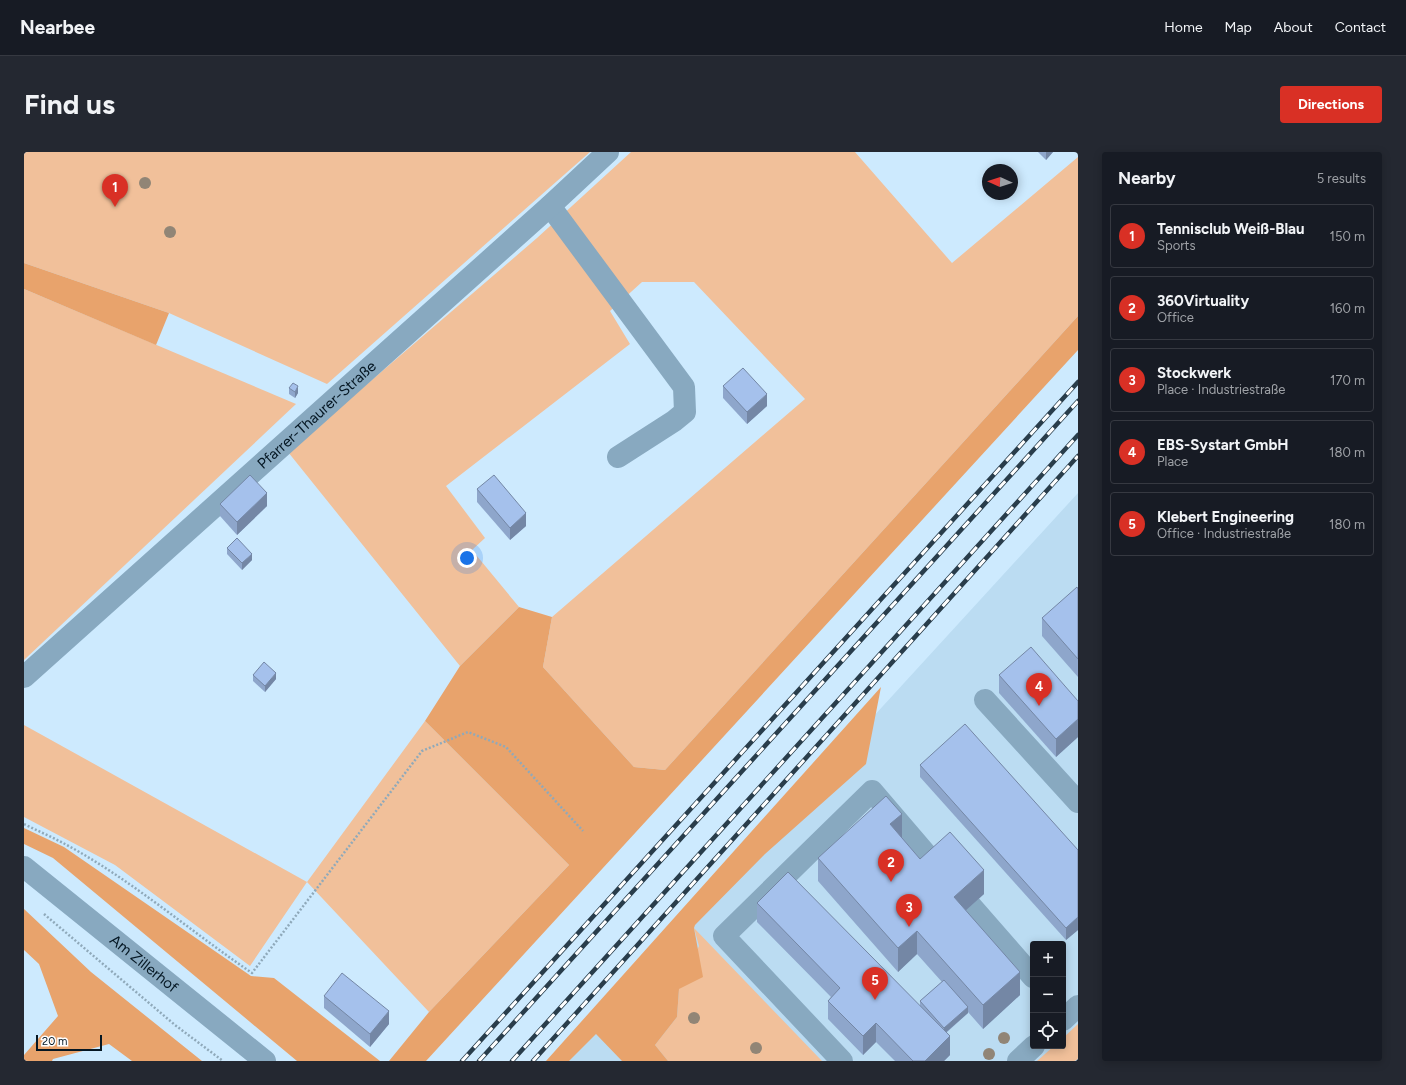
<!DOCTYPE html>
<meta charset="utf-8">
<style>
:root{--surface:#171b24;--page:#242831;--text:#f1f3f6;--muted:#9ea1a6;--line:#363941;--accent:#d93025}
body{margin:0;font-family:Figtree,sans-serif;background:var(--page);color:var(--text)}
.controls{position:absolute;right:12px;bottom:12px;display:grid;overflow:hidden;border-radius:4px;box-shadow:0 2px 10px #0003}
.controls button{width:36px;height:36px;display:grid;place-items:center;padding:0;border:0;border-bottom:1px solid var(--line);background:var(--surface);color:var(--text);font:20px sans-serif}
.compass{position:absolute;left:958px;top:12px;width:36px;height:36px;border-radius:50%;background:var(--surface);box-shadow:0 2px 10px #0003;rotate:273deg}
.scale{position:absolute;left:12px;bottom:10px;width:66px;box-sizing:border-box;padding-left:4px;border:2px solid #051723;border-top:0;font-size:11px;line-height:14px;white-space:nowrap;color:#051723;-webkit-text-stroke:3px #fff;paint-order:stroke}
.you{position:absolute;left:443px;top:406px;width:14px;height:14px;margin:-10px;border:3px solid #fff;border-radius:50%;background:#1a73e8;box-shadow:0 0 0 6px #1a73e833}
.badge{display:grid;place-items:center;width:26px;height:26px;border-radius:50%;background:var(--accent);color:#fff;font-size:13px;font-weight:700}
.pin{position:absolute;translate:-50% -33px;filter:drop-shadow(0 1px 2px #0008)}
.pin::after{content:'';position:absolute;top:21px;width:14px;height:12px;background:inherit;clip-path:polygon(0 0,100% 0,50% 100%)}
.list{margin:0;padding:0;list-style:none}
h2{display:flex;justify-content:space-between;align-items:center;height:52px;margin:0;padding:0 16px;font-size:17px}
h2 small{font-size:13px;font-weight:400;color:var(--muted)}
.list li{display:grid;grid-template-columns:26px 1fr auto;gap:12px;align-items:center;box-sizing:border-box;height:64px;margin:0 8px 8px;padding:0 8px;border:1px solid var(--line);border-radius:4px}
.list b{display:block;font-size:15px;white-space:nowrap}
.list p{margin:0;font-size:13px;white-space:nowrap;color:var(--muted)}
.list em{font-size:13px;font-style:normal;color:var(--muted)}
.icon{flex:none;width:22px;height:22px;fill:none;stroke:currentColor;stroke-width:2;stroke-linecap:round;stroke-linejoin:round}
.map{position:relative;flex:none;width:1054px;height:909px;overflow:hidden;border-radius:4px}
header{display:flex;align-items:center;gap:24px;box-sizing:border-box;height:56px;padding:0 20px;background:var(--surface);border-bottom:1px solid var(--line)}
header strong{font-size:19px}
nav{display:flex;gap:22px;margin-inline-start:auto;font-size:14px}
.intro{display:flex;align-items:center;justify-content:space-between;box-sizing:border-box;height:96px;padding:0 24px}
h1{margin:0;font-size:28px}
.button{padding:10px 18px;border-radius:4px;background:var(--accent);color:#fff;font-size:14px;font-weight:700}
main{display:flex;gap:24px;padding:0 24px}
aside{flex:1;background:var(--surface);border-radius:4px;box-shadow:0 2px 10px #0003}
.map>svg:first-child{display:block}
</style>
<header>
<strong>Nearbee</strong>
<nav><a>Home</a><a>Map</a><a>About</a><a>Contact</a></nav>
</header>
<div class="intro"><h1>Find us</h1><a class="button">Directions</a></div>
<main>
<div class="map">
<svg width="1054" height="909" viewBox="0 0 1054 909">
<rect width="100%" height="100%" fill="#cdeafe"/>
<path fill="#bbdcf2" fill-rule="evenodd" d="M1054,341V909H534ZM1009,792H1039V894H1009Z"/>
<g fill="#f1c09a">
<path d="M0,0H566L303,232L145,161L0,111Z"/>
<path d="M607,0H831L928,111L1054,5V164L641,618L610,615L519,515L528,465L781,247L670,130H618L586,159L606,192L422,334L461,386L448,398L495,455L436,514L264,300L513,86Z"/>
<path d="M0,137L272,252L0,508Z"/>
<path d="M401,569L545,713L405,860L283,730L226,814L91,713L0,665V573L283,730Z"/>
<path d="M670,776L798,909H644L631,893L653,865L655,837L675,794Z"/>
<path d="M1054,872V907L1051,909H1013L1030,894H1039V886Z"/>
</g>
<g fill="#e8a36c">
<path d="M0,111L145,161L132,193L0,137Z"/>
<path d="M1054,164V198L402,909H365L405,860L545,713L401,569L436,514L495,455L528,465L519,515L610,615L641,618Z"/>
<path d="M857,535L842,612L741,702L671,773L670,776L679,825L655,837L653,865L631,893L644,909H598L572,882L545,909H522Z"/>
<path d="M0,676L40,695L227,824L250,826L356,909H273L29,706L0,692Z"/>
<path d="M0,757L67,820L178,909H108L85,892L29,907L28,909H0V903L34,864L15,812L0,798Z"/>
</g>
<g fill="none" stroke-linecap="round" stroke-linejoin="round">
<g stroke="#8fa9ba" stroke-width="2.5" stroke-dasharray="2 2" stroke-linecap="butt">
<path d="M0,672C14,679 28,685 41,692C108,728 166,779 228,821L398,599L444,580L482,595L559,679"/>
<path d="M20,762L151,873L199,909"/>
</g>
<g stroke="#88a9c0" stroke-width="22">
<path d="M526,54L660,235L661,260L650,269L594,305"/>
<path id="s1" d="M0,525L526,54L584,0"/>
<path d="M961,548L1054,650"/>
<path id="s2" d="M0,715L241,909"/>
<path d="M947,754L1009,825"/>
<path d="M1039,868L1054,854"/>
<path d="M818,909L700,784L848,639L913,715"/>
<path d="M994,909L1010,894"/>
</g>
<defs>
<g id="rail">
<path d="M438,909L1054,230"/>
<path d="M455,909L1054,249"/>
<path d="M488,909L1054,283"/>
<path d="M509,909L1054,304"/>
</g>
</defs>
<use href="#rail" stroke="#293d4b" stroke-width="4.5"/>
<use href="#rail" stroke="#fff" stroke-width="3" stroke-dasharray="9" stroke-linecap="butt"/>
</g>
<g fill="#918576">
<circle cx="121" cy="31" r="6"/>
<circle cx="146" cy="80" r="6"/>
<circle cx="670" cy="866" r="6"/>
<circle cx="980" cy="886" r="6"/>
<circle cx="732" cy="896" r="6"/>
<circle cx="965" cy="902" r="6"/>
</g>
<g fill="#8ea6cb">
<path d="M1014,0H1029L1022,8Z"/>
<path d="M699,234L743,254L723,272L699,246Z"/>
<path d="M265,236L274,241L271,246L265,242Z"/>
<path d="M453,337L502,374L486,388L453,350Z"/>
<path d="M196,352L243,354L213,383L196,364Z"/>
<path d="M203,396L228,408L218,418L203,402Z"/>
<path d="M1054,437V525L1018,484V466Z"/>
<path d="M229,523L252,527L241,540L229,529Z"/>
<path d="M975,523L1054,549V585L1032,605L975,541Z"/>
<path d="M896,613L1054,698V778L1042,788L896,625Z"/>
<path d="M878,685L896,707L960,742L942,758L996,843L959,877L944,860V861L922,881L926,903L920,909H871L852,890L839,903L804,867V849L807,845L733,770V751L896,854V849L918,830L893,802L874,820L794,729V706Z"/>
<path d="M300,844L365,872L346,895L300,856Z"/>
</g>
<g fill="#7487a5">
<path d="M1022,0H1029L1022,8Z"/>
<path d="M274,234V241L271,246V240Z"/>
<path d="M743,242V254L723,272V260Z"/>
<path d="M243,341V354L213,383V370Z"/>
<path d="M502,361V374L486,388V376Z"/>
<path d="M228,402V408L218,418V411Z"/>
<path d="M252,521V527L241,540V534Z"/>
<path d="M1054,567V585L1032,605V587Z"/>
<path d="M878,662V685L866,696V672Z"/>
<path d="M960,718V742L930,769V745Z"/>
<path d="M1054,765V778L1042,788V776Z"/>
<path d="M893,779V802L874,820V796Z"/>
<path d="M996,820V843L959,877V853Z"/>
<path d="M944,855V861L920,882V876Z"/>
<path d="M365,859V872L346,895V882Z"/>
<path d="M852,871V890L839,903V884Z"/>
<path d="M926,884V903L920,909H901Z"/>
</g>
<g fill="#a5c1ec" stroke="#7487a5">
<path d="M719,216L743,242L723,260L699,234Z"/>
<path d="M269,231L274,234L271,240L265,236Z"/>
<path d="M226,323L243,341L213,370L196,352Z"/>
<path d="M470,323L502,361L486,376L453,337Z"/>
<path d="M213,386L228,402L218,411L203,396Z"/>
<path d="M1053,435L1054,437V507L1018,466Z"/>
<path d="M1007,495L1054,549V567L1032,587L975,523Z"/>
<path d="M240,510L252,521L241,534L229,523Z"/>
<path d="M941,572L1054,698V765L1042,776L896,613Z"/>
<path d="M862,644L878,662L866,672L896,707L926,680L960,718L930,745L996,820L959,853L893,779L874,796L794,706Z"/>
<path d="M764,720L926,884L901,909H889L852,871L839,884L804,849L816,836L733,751Z"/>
<path d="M318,821L365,859L346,882L300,844Z"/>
<path d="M920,828L944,855L920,876L896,849Z"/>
</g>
<g text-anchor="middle" stroke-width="4" stroke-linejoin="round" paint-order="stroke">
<g font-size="15" fill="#051723" stroke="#fff">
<text dy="5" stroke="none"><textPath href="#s1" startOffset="393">Pfarrer-Thaurer-Straße</textPath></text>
<text dy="5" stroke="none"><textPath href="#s2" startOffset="154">Am Zillerhof</textPath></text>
</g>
</g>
</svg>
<div class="controls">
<button>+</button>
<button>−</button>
<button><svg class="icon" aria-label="locate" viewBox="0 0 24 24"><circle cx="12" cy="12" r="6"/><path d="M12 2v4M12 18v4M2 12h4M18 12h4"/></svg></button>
</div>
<svg class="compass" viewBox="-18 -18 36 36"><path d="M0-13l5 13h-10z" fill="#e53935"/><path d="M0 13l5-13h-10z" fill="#9ea1a6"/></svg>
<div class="scale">20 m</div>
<div class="you"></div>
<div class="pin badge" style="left:91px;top:55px">1</div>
<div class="pin badge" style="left:867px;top:730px">2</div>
<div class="pin badge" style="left:885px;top:775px">3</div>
<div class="pin badge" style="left:1015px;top:554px">4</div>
<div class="pin badge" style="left:851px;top:848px">5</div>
</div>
<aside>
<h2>Nearby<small>5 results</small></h2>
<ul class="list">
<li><span class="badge">1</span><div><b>Tennisclub Weiß-Blau</b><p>Sports</p></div><em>150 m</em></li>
<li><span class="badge">2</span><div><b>360Virtuality</b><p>Office</p></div><em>160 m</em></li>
<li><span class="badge">3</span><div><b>Stockwerk</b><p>Place · Industriestraße</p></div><em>170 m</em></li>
<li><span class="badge">4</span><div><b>EBS-Systart GmbH</b><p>Place</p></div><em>180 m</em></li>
<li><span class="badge">5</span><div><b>Klebert Engineering</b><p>Office · Industriestraße</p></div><em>180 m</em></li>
</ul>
</aside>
</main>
